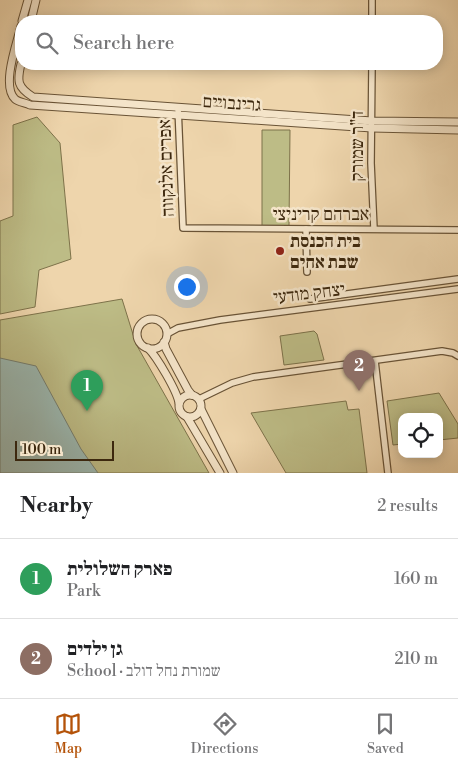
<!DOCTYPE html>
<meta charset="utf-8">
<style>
:root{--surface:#fff;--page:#f2f2f2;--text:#202124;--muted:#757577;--line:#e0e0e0;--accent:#b45309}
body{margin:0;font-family:"Libre Bodoni","Frank Ruhl Libre",serif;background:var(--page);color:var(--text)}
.controls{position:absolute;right:15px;bottom:15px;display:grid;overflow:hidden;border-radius:10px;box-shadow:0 2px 12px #0003}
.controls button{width:45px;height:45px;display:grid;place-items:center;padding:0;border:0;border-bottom:1px solid var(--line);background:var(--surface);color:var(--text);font:25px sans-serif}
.scale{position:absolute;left:15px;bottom:12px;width:99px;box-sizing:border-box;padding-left:5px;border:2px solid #3d280e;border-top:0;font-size:14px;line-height:18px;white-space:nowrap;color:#3d280e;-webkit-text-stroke:4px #f4e4c9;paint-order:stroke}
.you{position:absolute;left:186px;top:286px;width:18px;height:18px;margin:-12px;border:4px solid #fff;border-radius:50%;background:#1a73e8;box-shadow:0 0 0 8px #1a73e833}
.badge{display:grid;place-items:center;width:32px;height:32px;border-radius:50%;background:var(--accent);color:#fff;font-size:16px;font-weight:700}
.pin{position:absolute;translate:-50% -41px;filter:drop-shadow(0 1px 2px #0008)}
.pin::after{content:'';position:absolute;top:26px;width:18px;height:15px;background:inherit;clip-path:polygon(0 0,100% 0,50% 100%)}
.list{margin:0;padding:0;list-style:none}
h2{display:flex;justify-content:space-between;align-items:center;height:65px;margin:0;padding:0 20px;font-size:21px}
h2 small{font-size:16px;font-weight:400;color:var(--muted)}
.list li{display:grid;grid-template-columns:32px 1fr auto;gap:15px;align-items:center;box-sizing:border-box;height:80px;padding:0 20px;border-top:1px solid var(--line)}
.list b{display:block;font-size:19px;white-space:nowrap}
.list p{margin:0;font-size:16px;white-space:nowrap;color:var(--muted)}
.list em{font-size:16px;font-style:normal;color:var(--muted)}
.icon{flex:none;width:28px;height:28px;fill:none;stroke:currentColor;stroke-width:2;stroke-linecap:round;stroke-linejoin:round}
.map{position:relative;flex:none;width:458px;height:473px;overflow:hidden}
.search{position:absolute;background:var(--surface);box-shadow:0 2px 12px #0003;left:15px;right:15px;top:15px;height:55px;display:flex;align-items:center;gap:12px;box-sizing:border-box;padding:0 18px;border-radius:20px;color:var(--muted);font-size:19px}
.sheet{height:225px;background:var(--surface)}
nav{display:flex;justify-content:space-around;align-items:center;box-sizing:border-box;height:70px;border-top:1px solid var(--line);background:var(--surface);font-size:14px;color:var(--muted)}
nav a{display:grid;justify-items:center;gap:2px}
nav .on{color:var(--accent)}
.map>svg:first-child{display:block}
</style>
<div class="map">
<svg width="458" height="473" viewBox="0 0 458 473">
<rect width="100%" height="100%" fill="#eed5ac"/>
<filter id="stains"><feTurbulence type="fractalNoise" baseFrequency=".004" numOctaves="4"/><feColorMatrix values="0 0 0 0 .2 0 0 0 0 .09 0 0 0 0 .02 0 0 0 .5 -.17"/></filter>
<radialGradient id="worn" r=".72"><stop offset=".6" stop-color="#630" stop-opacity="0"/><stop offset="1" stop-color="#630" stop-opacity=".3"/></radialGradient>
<g fill="#bdbc86" stroke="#7d724a">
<path d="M37,117L60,143L71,259L39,270L35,307L0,314V221L13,216V125Z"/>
<path d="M262,130H290L289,226H262Z"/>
<path d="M122,299L136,344L209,473H0V320Z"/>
<path d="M314,331L317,334L324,360L284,365L280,336Z"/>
<path d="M439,393L458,424V438L439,440V417H402V444L393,445L387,401Z"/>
<path d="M346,401L348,410L359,409L367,473H286L251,413Z"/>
</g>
<path fill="#9bb8b1" stroke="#757e70" d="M0,358L36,366L81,449L98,473H0Z"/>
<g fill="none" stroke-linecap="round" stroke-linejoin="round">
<defs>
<g id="minor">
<path d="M372,0V21"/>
<path d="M372,64L371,163L374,229"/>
<path d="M178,107L183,228L458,230"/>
<path d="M306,229L307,272"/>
<path d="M310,299L458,279"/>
<path d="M167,334L178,328L220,320L458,289"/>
<path d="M375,361L388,473"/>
<path d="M199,399L232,383L253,377L442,351L453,353L458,356"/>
</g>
<g id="tertiary">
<path d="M22,21L28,0"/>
<path d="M31,21L36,0"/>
<path d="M21,26C17,43 1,86 15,99C18,102 26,103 30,105L372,128L458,130"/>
<path d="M21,64C17,81 17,87 33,97L372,121L458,122"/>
<circle cx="152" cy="334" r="15"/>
<path d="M164,342L166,349L188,390L192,395"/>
<path d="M148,348C157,357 177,391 179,403"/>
<circle cx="190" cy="406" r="11"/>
<path d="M201,409L233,473"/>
<path d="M187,417L220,473"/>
</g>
</defs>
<use href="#minor" stroke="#695336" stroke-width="8"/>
<use href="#tertiary" stroke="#695336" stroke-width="9"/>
<use href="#minor" stroke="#f4e4c9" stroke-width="5.5"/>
<use href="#tertiary" stroke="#f4e4c9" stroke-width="7"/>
</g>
<circle fill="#8f2418" stroke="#f4e4c9" stroke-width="2" cx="280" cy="251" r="5"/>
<g text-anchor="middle" stroke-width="5" stroke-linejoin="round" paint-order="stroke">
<g font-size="18" fill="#3d280e" stroke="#f4e4c9">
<text transform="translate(232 103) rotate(4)" y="6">גרינבויים</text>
<text transform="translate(357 146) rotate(-90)" y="6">ד"ר שמורק</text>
<text transform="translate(166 168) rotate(-92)" y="6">אפרים אלנקווה</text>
<text x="321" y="220">אברהם קריניצי</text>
<text transform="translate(309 293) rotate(-7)" y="6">יצחק מודעי</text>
</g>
<g font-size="18" font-weight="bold" fill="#3d280e" stroke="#f4e4c9" text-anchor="start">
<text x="290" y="247">בית הכנסת<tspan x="290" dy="21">שבת אחים</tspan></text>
</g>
</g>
<rect width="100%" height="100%" filter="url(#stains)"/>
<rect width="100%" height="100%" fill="url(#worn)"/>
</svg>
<div class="controls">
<button><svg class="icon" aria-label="locate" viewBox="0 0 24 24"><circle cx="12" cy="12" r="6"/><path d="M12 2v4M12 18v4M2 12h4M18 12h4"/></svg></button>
</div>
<div class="scale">100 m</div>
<div class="you"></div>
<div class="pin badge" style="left:87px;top:411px;background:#2e9e5b">1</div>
<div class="pin badge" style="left:359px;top:391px;background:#8d6e63">2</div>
<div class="search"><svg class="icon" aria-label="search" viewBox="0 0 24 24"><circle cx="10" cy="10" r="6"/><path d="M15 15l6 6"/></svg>Search here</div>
</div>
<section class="sheet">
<h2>Nearby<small>2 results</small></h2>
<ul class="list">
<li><span class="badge" style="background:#2e9e5b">1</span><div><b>פארק השלולית</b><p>Park</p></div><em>160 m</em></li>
<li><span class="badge" style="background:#8d6e63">2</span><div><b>גן ילדים</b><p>School · שמורת נחל דולב</p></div><em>210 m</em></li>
</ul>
</section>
<nav>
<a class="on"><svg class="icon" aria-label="map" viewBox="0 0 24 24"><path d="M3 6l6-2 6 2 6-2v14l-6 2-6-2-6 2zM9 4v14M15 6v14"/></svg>Map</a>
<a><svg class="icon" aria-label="directions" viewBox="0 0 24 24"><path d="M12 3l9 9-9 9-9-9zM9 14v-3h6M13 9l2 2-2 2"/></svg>Directions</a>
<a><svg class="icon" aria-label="saved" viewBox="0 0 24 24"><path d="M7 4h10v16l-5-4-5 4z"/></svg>Saved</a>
</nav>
